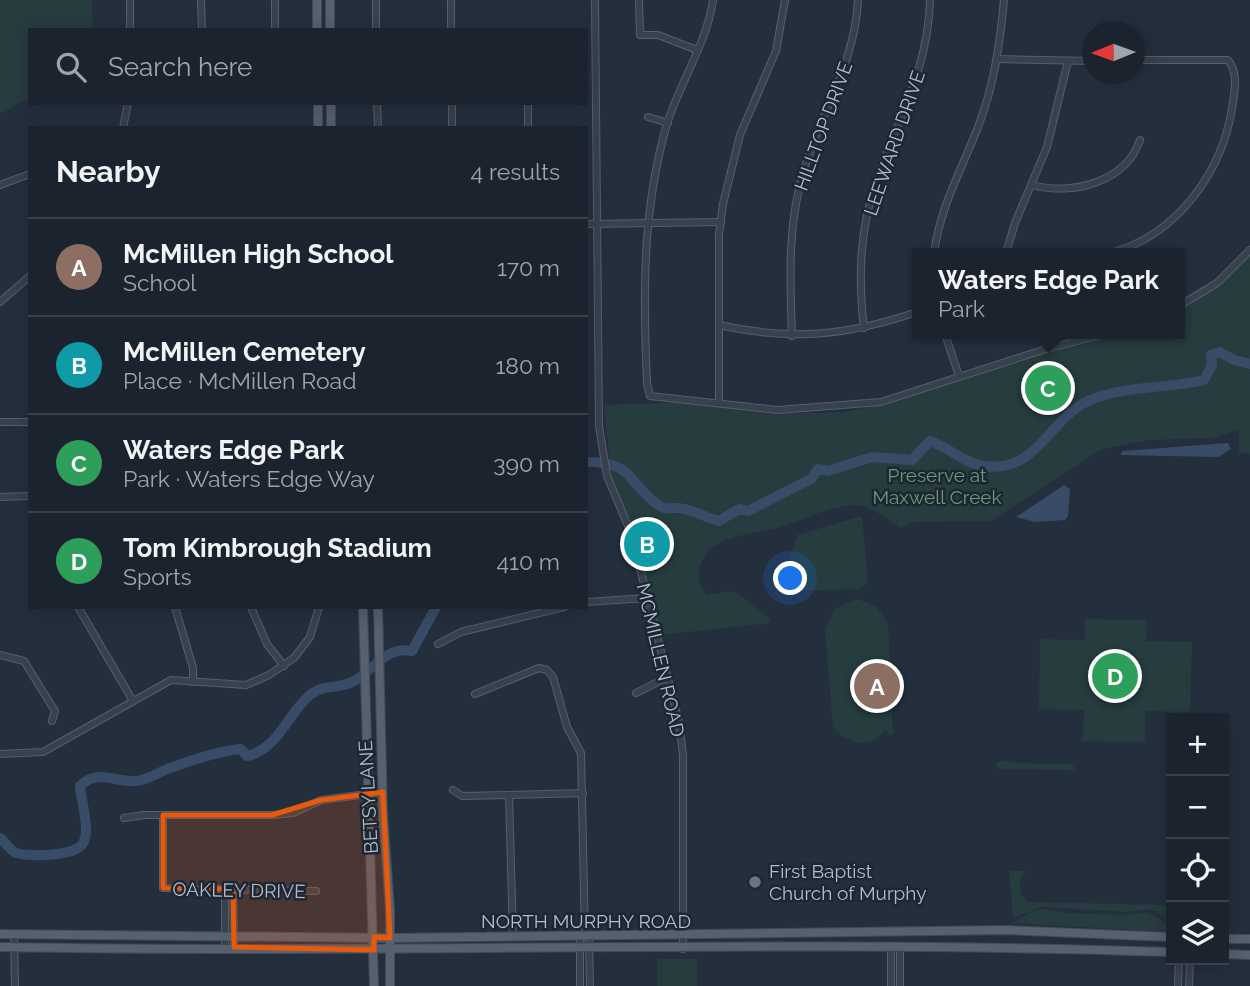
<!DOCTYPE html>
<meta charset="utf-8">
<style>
:root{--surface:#1b232e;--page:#282f3a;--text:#f1f3f6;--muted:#a0a4aa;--line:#39404a;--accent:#8ab4f8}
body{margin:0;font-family:Raleway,sans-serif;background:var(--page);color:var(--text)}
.controls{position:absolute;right:21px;bottom:21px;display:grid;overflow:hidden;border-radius:0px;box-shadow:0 4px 18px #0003}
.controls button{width:63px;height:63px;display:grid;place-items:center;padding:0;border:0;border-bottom:2px solid var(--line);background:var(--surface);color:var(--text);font:35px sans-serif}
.compass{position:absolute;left:1082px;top:21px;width:63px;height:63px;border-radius:50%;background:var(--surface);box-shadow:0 4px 18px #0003;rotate:269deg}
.you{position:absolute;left:791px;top:579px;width:24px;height:24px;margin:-18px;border:5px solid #fff;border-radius:50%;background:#1a73e8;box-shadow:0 0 0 10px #1a73e833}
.badge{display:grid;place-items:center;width:46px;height:46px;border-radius:50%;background:var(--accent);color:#fff;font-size:23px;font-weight:700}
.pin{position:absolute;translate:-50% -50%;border:4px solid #fff;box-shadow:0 2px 7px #0006}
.popup{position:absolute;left:912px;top:248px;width:273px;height:91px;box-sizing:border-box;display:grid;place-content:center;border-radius:0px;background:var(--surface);filter:drop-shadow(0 2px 5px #0005);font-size:23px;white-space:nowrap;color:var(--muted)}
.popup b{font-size:26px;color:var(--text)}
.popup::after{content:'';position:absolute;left:50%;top:100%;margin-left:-14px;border:14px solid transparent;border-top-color:var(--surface)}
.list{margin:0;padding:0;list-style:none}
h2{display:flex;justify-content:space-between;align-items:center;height:91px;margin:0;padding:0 28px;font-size:30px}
h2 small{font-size:23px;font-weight:400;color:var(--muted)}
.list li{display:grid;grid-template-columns:46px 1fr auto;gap:21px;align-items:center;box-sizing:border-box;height:98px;padding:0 28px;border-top:2px solid var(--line)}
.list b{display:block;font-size:26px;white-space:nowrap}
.list p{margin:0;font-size:23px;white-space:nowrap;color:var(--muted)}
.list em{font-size:23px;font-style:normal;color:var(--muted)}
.icon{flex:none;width:38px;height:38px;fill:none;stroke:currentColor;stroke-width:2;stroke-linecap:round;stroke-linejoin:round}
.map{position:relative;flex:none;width:1250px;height:986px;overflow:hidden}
.search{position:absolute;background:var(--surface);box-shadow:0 4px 18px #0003;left:28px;top:28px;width:560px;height:77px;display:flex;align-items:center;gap:18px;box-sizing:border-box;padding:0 24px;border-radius:0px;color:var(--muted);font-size:26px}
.panel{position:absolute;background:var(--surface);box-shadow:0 4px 18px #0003;left:28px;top:126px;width:560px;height:483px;border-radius:0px}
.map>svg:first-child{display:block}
</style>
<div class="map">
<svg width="1250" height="986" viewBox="0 0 1250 986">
<defs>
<pattern id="cemetery-stones" width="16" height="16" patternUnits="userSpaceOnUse" patternTransform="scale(1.75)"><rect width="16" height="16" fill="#263c3f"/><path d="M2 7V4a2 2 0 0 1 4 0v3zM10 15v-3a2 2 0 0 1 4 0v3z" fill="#435659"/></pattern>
</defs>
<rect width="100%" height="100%" fill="#242f3e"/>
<g fill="#263c3f">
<path d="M0,0H92L93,30H30V96L0,114Z"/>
<path d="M1250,255V454L1239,452V430L1211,438L1150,440L1102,449L991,521L911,522L901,528C886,519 870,504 852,505C831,506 805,519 784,526C756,535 704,533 699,571C698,581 700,587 707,595L731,591L738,593L770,619V623L660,635L635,535L611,477L604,405L688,402L771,414L845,412L907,398L990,369L1114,334H1179V311L1211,291Z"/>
<path d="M862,516L868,582L860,589L786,591L788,565L797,535Z"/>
<path d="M857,599L876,606L888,624L893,735H887V730L872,741L857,743L843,737L833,726L825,632L834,609Z"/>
<path d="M1085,619L1147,620L1146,641L1192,642L1190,712L1145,711V742L1082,741L1084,710L1039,709L1040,639L1085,640Z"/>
<path d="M1003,760L1013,763L1072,764L1075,770L997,769L996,763Z"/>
<path d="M1009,871H1025L1020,881L1021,894L1027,902L1167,905L1171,900V923L1157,912L1148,909L1127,912L1042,907L1013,918Z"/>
<path d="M1045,909L1066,913L1129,915L1148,912L1171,926V932L1012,923L1033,911Z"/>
<rect x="657" y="959" width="40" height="27"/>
</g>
<rect fill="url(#cemetery-stones)" x="641" y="529" width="26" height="27"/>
<g fill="#394c67">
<path d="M1228,443L1231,449L1218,457L1120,455L1123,451Z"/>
<path d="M1064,485L1070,489L1068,516L1065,520L1035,522L1016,517Z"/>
</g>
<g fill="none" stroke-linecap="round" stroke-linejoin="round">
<g stroke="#394c67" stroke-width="10">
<path d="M586,462C634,462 625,480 657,504C664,510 669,508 677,508C691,508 706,518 719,521L739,509L748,511L811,479L818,469L828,471L872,457L912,460L930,441C948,447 964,463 983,466C1037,474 1048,420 1088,401C1124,385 1166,389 1204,380L1212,365L1211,355L1220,352L1234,360L1250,364"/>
<path d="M0,838C5,842 10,850 16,853C30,857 79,857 84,841C90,827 81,801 80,786C98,768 115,783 137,781C150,779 160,771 173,767C192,760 220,751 241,749L247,756C279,749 289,711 311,694C324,684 339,689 352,682C373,672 385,645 412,651L436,607"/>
</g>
<defs>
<g id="minor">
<path d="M130,0V30"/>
<path d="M201,0L202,30"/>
<path d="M275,0V30"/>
<path d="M376,0V30"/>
<path d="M451,0V30"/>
<path d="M595,0L599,426L607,476L631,533L679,722L683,756V949"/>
<path d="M639,0L640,35H658L697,50"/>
<path d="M713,0C707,43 680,82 667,124C642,210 643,295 647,383L650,396L778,410L881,402L1046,349L1104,334"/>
<path d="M997,59L1092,61"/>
<path d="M377,103L378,128"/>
<path d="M528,103V128"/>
<path d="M648,117L668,123"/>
<path d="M123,128L128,103"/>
<path d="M452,128V103"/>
<path d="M0,185L30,174"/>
<path d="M1032,185C1072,196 1126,182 1140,140"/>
<path d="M586,224L721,222"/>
<path d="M934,253C940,207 962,169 978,127C994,86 1000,43 1004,0"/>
<path d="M1006,253L1015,223L1047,147L1068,61"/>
<path d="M1111,253C1179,234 1224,170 1233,102C1235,86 1238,73 1228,60H1134"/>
<path d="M0,302L30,276"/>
<path d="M1179,306L1217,283L1250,250"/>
<path d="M719,325C792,341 846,336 917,312"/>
<path d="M864,328C858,279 860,226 877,179C899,116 928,70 930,0"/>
<path d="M945,334L959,376"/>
<path d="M792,336C790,278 787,222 805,167C823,109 855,62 858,0"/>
<path d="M719,403V235L723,204L740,135L776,51L785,0"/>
<path d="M0,422H30"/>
<path d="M0,497L30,496"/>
<path d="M586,602L647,598"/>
<path d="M78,607L133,701"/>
<path d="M175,607L193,668V682"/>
<path d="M251,607L267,644L284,666"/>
<path d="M438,644L461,632L564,607"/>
<path d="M0,655L24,661L55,711L52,721"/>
<path d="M636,693L668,677"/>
<path d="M475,694L539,668L547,670L553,677L567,727L581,753L585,937"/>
<path d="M0,754L43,752L171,680L246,685L269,675L294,658L310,637L319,607"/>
<path d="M453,790L462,796L509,795"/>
<path d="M163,815V888L316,891"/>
<path d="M124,818L144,815H272L293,813L321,800L383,792"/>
<path d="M225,889V947"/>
<path d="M233,889L234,947"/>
<path d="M14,934L15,986"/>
<path d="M513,937L509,795L583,793"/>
<path d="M589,937L590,986"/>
<path d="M891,949V986"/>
<path d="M900,949V986"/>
<path d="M580,986V937"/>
<path d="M1178,986L1179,960"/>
<path d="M1189,986L1190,960"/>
</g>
<g id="major">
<path d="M317,0V30"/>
<path d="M330,0V30"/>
<path d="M318,103V128"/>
<path d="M331,103V128"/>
<path d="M363,607L374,986"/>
<path d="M378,607L383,813L390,910V986"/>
<path d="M0,934L390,938L1006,930L1171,937"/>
<path d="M1224,939H1250"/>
<path d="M0,947C390,954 781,939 1171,952"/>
<path d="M1224,954L1250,955"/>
</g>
</defs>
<use href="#minor" stroke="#565f6c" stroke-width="8"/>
<use href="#major" stroke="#414a57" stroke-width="10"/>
<use href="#minor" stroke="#38414e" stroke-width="6"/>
<use href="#major" stroke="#56606e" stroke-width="8"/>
</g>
<path fill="#e8590c" fill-opacity="0.2" stroke="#e8590c" stroke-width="5" stroke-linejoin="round" d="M383,792L390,938L374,937V950L234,947L233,889L163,888V815H272L321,800Z"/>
<circle fill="#6b7280" stroke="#1d2633" stroke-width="2.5" cx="755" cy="882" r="7"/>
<g text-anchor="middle" stroke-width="5" stroke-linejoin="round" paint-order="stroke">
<g font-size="19" fill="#b4bcc9" stroke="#1d2633">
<text transform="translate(823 126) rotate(-70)" y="7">HILLTOP DRIVE</text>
<text transform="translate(894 143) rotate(-71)" y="7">LEEWARD DRIVE</text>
<text transform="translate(661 660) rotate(77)" y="7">MCMILLEN ROAD</text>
<text transform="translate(368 797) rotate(-93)" y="7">BETSY LANE</text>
<text transform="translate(239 890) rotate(1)" y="7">OAKLEY DRIVE</text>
<text x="586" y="928">NORTH MURPHY ROAD</text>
</g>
<g font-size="19" fill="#6b9a76" stroke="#1d2633">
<text x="937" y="482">Preserve at<tspan x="937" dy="22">Maxwell Creek</tspan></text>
</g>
<g font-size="19" fill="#b4bcc9" stroke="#1d2633" text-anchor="start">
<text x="769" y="878">First Baptist<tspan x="769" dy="22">Church of Murphy</tspan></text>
</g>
</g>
</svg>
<div class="controls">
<button>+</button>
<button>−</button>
<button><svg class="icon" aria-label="locate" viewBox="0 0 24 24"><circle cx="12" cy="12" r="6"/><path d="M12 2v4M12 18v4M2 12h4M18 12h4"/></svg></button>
<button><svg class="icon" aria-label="layers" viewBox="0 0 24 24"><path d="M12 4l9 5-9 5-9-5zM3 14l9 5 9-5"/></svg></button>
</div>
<svg class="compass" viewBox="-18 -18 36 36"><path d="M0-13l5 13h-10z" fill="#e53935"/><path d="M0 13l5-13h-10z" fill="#a0a4aa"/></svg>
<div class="you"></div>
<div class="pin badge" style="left:877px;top:686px;background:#8d6e63">A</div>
<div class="pin badge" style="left:647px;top:544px;background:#0f9aa8">B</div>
<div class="pin badge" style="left:1048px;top:388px;background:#2e9e5b">C</div>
<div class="popup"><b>Waters Edge Park</b>Park</div>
<div class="pin badge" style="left:1115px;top:676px;background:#2e9e5b">D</div>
<div class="search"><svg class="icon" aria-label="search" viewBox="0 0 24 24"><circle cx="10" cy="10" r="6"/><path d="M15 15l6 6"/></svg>Search here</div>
<section class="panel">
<h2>Nearby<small>4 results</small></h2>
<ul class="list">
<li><span class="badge" style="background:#8d6e63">A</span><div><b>McMillen High School</b><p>School</p></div><em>170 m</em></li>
<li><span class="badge" style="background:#0f9aa8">B</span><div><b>McMillen Cemetery</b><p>Place · McMillen Road</p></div><em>180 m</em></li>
<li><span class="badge" style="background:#2e9e5b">C</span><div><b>Waters Edge Park</b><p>Park · Waters Edge Way</p></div><em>390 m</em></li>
<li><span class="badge" style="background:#2e9e5b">D</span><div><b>Tom Kimbrough Stadium</b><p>Sports</p></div><em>410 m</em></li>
</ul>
</section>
</div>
